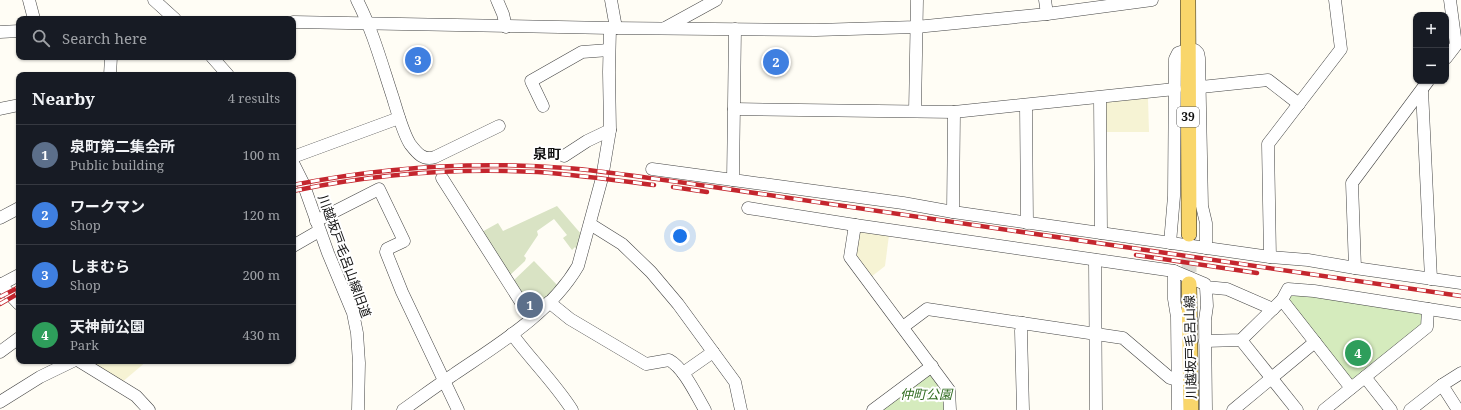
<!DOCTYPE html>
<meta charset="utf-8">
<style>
:root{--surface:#171b24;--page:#242831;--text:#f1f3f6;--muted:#9ea1a6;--line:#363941;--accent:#1a73e8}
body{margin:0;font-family:"Noto Serif","Noto Sans JP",serif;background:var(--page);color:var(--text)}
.controls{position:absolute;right:12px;top:12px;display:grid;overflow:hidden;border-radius:8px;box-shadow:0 1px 3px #0004}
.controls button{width:36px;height:36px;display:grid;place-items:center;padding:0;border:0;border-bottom:1px solid var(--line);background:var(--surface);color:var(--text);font:20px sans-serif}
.you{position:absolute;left:680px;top:236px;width:14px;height:14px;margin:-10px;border:3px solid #fff;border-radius:50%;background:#1a73e8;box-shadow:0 0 0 6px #1a73e833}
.badge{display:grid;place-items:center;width:26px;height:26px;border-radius:50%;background:var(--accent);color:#fff;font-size:13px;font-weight:700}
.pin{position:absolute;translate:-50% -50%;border:2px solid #fff;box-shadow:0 1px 4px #0006}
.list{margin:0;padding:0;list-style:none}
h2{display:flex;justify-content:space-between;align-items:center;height:52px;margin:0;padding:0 16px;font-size:17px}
h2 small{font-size:13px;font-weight:400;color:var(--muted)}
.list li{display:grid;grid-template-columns:26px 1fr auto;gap:12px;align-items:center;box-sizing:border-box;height:60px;padding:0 16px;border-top:1px solid var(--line)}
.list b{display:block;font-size:15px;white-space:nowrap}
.list p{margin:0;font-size:13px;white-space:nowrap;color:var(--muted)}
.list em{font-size:13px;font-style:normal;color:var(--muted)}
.icon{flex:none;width:22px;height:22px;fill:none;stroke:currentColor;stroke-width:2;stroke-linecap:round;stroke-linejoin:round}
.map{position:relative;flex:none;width:1461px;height:410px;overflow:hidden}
.search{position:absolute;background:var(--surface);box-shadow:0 1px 3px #0004;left:16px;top:16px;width:280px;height:44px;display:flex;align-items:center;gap:10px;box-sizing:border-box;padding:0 14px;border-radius:8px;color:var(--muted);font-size:15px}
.panel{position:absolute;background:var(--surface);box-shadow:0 1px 3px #0004;left:16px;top:72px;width:280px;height:292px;border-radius:8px}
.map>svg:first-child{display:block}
</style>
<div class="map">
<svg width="1461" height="410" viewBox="0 0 1461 410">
<rect width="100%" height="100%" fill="#fffdf5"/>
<g fill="#f6f3d4">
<path d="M1148,98L1149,132H1105L1104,105L1108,102Z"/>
<path d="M863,231L889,235L885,266L871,277L856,255L858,234Z"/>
<path d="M86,361H147L121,383Z"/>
</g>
<g fill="#d5ebbd">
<path d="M1290,294L1424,310V325L1351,382L1289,303Z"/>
<path d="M931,373L943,392L944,410H878Z"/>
</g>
<g fill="#d9e3c4">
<path d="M557,206L582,235L577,251L575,247L572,250L563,238L567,235L554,219L537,231L538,235L524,256L526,258L525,261L509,276L480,233L498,223L503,231Z"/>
<path d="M534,261L558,286L542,303L536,296L532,299L528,295L522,300L513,281Z"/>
</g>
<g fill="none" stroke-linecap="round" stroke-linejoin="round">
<path stroke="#dbdad3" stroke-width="15" stroke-dasharray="15 8" stroke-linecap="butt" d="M1189,234V284"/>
<defs>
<g id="minor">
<path d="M29,0L34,19"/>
<path d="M154,0L175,19"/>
<path d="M357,0C373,31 382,65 393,98C397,111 403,133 410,144C417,153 423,161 435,157L499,126"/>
<path d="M497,0L503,14L506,27"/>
<path d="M611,0L616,28"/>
<path d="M1045,0L1047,14"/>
<path d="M293,22L610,28L816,30L916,27L1047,14L1152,0"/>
<path d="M665,28L716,0"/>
<path d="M735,29L733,180L903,203L953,212L1270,257L1308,260L1355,268L1461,283"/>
<path d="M0,32L19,31"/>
<path d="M212,57L228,75"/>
<path d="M1446,58L1456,45L1450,0"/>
<path d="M110,75L111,57"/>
<path d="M1201,87L1268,80L1299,104"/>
<path d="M1422,90L1431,279"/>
<path d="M1100,98L1101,233"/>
<path d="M1026,105L1027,223"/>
<path d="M543,106L531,81L582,52L609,50"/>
<path d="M0,109L19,105"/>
<path d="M734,109L954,112L1175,89"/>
<path d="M915,111L917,0"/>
<path d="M564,156L587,141L610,130"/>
<path d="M293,157L399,118"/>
<path d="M293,163L303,183L328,253L353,313L357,333L359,363L358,410"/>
<path d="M652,169L733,180"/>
<path d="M442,178L531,318"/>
<path d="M748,208L855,225"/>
<path d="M953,212L954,112"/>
<path d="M0,218L19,208"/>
<path d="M316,221L379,189L404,241L387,249L386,252L402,292L458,410"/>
<path d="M590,224L622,244L651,272L678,304L735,382L741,410"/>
<path d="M1170,243L1174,196L1175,59L1178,53L1187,50H1195L1198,53L1199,58L1202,206L1206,223V248"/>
<path d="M293,246L319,231"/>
<path d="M1270,257L1268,144L1341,49L1335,0"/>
<path d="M1095,260L1096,410"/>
<path d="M1355,268L1352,183L1428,81"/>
<path d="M1174,271V299L1177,317L1178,410"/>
<path d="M0,284L19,304"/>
<path d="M0,285L19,275"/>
<path d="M1282,300L1351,388"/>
<path d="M549,302L570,319L646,364L669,360C684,368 696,395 705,410"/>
<path d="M903,327L927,309L1123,338L1170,378L1178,380"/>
<path d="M512,334C531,360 555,383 572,410"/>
<path d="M1241,340L1297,410"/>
<path d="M1205,341L1241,340L1282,300L1288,289L1314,291L1461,314"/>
<path d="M0,352L19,338"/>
<path d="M79,361L136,396L149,410"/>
<path d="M683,373L713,352"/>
<path d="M1365,377L1391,410"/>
<path d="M1442,385L1458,410"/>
<path d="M0,402L40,377L73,361"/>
<path d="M403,410C420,398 436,386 453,375C497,345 550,314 578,266L602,178L610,130L609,72L610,28"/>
<path d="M873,410L932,366"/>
<path d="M950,410L949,390L850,257L855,225L1174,271L1205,284L1206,287L1227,289L1273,309"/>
<path d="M1023,410L1021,331L1023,323"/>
<path d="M1206,410L1205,320L1207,306L1206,287"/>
<path d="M1233,410L1315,342"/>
<path d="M1324,410L1427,327L1428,309"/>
<path d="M1410,410L1442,385L1461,373"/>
</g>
<g id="major">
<path d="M1188,0L1189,234"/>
<path d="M1189,284L1191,410"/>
</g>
</defs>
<use href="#minor" stroke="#444" stroke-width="13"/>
<use href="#major" stroke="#222" stroke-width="16"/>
<use href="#minor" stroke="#fff" stroke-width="12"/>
<use href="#major" stroke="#f9d66b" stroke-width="15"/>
<defs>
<g id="rail">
<path d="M293,185C383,167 474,161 566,168C606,171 646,178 686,183L1461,296"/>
<path d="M673,187L707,192"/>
<path d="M293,191C373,174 456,168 538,172C577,175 615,180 654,185"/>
<path d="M1136,255L1257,273"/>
<path d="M0,297L19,287"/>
<path d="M0,304L19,293"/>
</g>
</defs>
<use href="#rail" stroke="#c4262e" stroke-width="4.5"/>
<use href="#rail" stroke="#fff" stroke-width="3" stroke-dasharray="9" stroke-linecap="butt"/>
</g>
<g text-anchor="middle" stroke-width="4" stroke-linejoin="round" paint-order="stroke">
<rect fill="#fff" stroke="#585858" stroke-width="1" x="1177" y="107" width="22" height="20" rx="3"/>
<g font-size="12" font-weight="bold" fill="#111">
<text x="1188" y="121">39</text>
</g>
<g font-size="13" fill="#111" stroke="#fff">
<text transform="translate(345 256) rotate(70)" y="5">川越坂戸毛呂山線旧道</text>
<text transform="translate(1190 347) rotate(-91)" y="5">川越坂戸毛呂山線</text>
</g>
<g font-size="13" font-style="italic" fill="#2f6b1f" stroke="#fff">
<text x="926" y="399">仲町公園</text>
</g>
<g font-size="14" font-weight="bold" fill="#111" stroke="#fff">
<text x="547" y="159">泉町</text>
</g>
</g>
</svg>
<div class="controls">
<button>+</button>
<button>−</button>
</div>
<div class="you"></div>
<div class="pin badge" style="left:530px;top:305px;background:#5c6f8a">1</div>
<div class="pin badge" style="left:776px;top:62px;background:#3f7fe0">2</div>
<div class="pin badge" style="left:418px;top:60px;background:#3f7fe0">3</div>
<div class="pin badge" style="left:1358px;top:353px;background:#2e9e5b">4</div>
<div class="search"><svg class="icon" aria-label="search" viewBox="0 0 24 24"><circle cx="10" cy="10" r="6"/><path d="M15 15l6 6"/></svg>Search here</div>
<section class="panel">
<h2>Nearby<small>4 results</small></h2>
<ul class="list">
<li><span class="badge" style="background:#5c6f8a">1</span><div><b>泉町第二集会所</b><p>Public building</p></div><em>100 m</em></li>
<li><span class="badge" style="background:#3f7fe0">2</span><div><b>ワークマン</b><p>Shop</p></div><em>120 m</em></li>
<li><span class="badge" style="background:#3f7fe0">3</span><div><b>しまむら</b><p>Shop</p></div><em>200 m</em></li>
<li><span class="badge" style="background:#2e9e5b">4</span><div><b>天神前公園</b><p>Park</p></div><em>430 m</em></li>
</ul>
</section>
</div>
